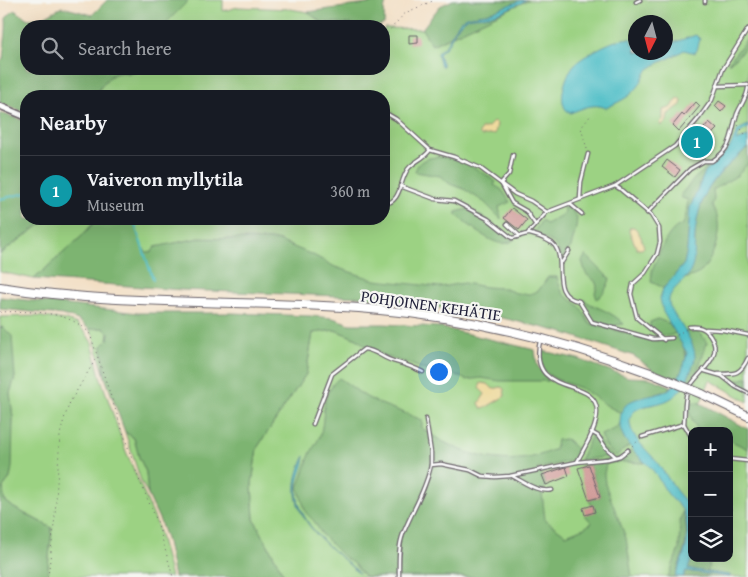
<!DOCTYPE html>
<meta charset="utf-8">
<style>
:root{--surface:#171b24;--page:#242831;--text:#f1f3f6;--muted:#9ea1a6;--line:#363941;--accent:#b45309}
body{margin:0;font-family:"Gentium Book Plus",serif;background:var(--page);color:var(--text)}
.controls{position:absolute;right:15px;bottom:15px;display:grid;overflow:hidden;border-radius:10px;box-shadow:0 5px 20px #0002}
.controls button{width:45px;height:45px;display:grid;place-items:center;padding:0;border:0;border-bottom:1px solid var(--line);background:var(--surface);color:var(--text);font:25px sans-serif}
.compass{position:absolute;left:628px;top:15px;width:45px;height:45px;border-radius:50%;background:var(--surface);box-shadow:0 5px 20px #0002;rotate:186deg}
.you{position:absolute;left:438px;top:371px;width:18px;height:18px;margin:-12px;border:4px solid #fff;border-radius:50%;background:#1a73e8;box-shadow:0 0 0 8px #1a73e833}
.badge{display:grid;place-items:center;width:32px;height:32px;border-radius:50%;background:var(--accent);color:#fff;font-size:16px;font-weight:700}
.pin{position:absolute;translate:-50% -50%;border:2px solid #fff;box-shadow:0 1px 5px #0006}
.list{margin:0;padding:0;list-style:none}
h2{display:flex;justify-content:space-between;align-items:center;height:65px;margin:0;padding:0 20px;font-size:21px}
h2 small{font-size:16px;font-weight:400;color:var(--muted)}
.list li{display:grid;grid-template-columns:32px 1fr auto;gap:15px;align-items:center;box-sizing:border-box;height:70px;padding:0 20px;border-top:1px solid var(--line)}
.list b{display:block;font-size:19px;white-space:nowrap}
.list p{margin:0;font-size:16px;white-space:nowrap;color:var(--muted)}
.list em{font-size:16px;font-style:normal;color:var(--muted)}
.icon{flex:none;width:28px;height:28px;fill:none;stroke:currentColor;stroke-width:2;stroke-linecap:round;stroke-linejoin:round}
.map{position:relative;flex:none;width:748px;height:577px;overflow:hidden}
.search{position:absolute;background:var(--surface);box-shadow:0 5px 20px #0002;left:20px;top:20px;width:370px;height:55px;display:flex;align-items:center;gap:12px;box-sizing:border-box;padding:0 18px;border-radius:20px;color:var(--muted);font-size:19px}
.panel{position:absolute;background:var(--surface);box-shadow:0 5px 20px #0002;left:20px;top:90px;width:370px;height:135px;border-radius:20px}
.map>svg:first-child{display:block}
</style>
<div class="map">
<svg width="748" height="577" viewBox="0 0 748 577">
<rect width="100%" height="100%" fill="#f6f6f2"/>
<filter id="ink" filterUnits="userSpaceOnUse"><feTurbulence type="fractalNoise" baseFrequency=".02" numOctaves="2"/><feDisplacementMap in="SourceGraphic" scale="10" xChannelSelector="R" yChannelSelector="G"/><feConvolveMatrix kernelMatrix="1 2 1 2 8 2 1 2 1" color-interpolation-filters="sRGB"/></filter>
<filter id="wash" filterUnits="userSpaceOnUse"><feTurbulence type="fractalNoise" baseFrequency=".0096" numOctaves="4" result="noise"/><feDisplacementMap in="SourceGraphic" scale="20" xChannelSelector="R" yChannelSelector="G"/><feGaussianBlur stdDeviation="1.12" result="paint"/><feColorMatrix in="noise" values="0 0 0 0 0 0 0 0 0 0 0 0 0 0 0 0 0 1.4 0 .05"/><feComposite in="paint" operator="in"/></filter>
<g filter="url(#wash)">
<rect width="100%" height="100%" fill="#f3dfc4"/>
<g fill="#9cd283" stroke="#5f7a5f" fill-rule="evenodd">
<path d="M189,0H223V11L238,7L290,9L308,12L321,22L364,24L371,26H163Z"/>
<path d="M522,0H748V402L710,380L695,416L720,431H692V558H729V436L748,446V577H285L254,519L252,484L257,448L306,374L313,333L335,330L357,339L562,373L638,408L658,403L692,367L542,309L145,255L133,219H384V96H97L96,93L116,69H384V28L422,29L432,45ZM636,22H666V52H636Z"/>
<path d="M48,219H97L81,237L34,279L0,272V254Z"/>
<path d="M35,316L66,320L77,324L86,333L92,343L100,376L125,449L157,524L171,577H47L52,528L14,508L4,500L3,487L10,478L13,418L10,393L15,377L3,327L0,328V317Z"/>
<path d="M103,328L109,333L108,340L102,346L105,377L93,335L89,329Z"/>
<path d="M125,432L134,438L139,457L146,472L148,495L141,481Z"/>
</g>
<g fill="#7db471" stroke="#506b56">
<path d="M107,0H189L163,26H26V69H142C129,77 129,71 118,73C108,75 102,86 96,93L97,96H26V113L0,103V62L3,59C4,44 7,32 6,18L14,10L28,19L42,18L62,7L92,15Z"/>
<path d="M453,0H528L432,45L422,29L440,6Z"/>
<path d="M381,2L386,3C383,10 385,16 384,24L379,26L321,22L308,12Z"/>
<path d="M748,37C748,47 737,59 728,63Z"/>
<path d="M0,113L26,121V219H48L0,254Z"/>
<path d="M748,147V163L738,175L713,190L714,199L712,205C725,224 716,254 702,271C698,275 690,277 684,279C698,263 693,243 696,224C703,185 721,172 748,147Z"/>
<path d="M437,157C459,157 479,169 496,182L494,185L502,190L510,202L499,207L501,219L484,202L464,189L450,184L440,176L415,172C418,160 426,158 437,157Z"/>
<path d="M713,164L705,172L690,208L687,250L684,264L663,289L662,287L651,282L652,271C658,257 667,228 682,225L685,220L688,200L682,198L681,194C686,189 690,183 695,178C699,174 703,172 707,167L704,165Z"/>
<path d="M569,206L577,217L576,228L571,247L561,259C557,241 551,241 535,235L534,232L542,220L546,224L565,213L563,208Z"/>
<path d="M468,209L489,221L510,239H515C512,241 510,243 507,243C492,247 468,223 456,215V212Z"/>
<path d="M97,219H133L142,246L146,252H152L155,247L199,238L277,240L315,256L335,267L375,280L440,287L464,283L486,287L503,288L516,293L530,294L539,290L548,277H557C563,298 563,293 578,305C583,309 586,317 589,323L655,341C664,341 671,341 678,336C688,354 689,362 677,379L653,370L634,356L561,332L494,316L365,297L183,290L34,279L81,237Z"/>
<path d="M586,255L610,279C607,288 604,293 597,299L595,293L597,286L595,281L586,274L582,261Z"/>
<path d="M0,297L138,313H232L311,316L333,318L350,324H384L439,327L535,350L537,365L549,381H500L481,378L466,380L456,375L422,369L411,364L393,359L370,349L357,339L335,330L313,333L306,374L257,448L252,484L254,519L285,577H174L167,542L160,521L148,495L146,472L139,457L134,438L125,432L105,377L102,346L108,340L109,333L103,328L89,329L78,320L63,315L0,309Z"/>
<path d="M584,300C599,310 610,310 624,324L611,326L593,321L582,301Z"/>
<path d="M658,319L670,324L676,333C665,339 660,335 650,328V322Z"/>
<path d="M3,327L12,336L15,377L10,393L13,418L12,467L10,478L3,487L4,500L14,508L52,528L47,577H0V328Z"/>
<path d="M690,329H695L702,335L707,343L695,378L690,385L686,383C695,358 698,357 685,332Z"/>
<path d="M543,351L578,359L628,377L650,378L671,386C661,400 633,390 622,413C608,408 598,399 586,391C569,381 533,380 543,351Z"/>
<path d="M748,377V390L733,382Z"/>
<path d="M339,378C349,384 357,392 368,398C385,407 404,412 422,420V428C459,456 511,471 555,449L557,440L566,439L579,451L573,460L537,469L542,475L546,485L542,493L545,520L566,535L584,528L592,523L585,515L595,511L589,500L600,497L589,465L578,468C598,455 612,467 633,449L645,463C630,463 621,460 606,464L604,474L605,484L626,538L632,577H368L363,575L354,564L344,557L323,536L314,521L306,513L298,487C303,477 305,467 309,457C312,448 319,441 321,432C326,410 320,395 339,378Z"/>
<path d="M695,402L700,403L748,429V449L729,440V431H699C692,422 689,414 688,403Z"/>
<path d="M620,423L624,438L630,445L616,456L606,447L601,435L618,427Z"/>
<path d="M592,435L598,439L604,449L613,456L580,460Z"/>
<path d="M683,510C691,538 684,551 675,577H668L679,549L680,521Z"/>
<path d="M692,558H711L707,573L688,569Z"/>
<path d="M686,571L707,574L706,577H683Z"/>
</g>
<g fill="#eeda9e" stroke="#887e6c">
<path d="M680,99L682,101L681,105L668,114L667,121L661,126L660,123L663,119V110L670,108L677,100Z"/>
<path d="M494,121L497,124L495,134L481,136L479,134L481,129L488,127Z"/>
<path d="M630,227H634C640,232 642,240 644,247L642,249H637L629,231Z"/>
<path d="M481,383L488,384L493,389L501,387L504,389L505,396L485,408L482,409L479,403L485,394L479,388Z"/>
</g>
<g fill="#51bfc8" stroke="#3a7082">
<path d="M522,0H526C514,7 499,13 486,16C479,17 473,16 466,19C453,26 452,45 440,52L439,55L443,66H441L437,53L445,46L460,21L467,17L488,13Z"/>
<path d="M696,35L700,39L697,50L695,53L684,50C673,58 659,61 649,69C642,75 642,84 636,89C629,98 616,103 606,108C593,102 582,109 570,113C555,105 566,73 575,64C585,55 619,35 632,39L633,44L635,45L636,52H666V45Z"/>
<path d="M748,125V128L740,133L736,141L748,137V147C716,176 700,188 695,234C694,246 696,261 690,272C685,282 668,290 669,302C669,307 673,312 675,316C682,327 695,343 695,357C695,360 693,365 692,368C687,381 681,394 668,400C655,407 628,403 630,424C632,438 647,450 656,461C663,470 669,480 675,489C680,496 687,502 692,509V558L688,569L730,575V577L686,571L683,577H675C680,563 688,549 687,533C687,526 686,517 683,511C679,504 672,500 668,494C662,486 658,476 651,468C640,457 619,440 620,422C621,393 647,400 666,391C677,386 685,365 687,353L663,312L660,298L663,289L684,264L687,250L690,208L705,172L729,149L738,130Z"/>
<path d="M305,456C304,468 297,478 297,490C298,525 332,549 356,570L359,574C325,540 275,513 305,456Z"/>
</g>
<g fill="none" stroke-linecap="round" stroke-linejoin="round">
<g stroke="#51bfc8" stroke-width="2">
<path d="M0,199L26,193"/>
<path d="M133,219L153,279"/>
</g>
</g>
<g id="blocks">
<g fill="#cd9492">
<path d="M409,35H418V43L409,44Z"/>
<path d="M719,101L726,106L721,112L715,106Z"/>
<path d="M696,102L700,106L679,131L673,125L682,114L684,116Z"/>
<path d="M709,122L717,129L710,136L704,131L706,130L704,128Z"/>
<path d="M667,160L680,170L675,177L662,167Z"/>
<path d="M512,208L527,220L519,230L504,218Z"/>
<path d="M589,465L600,497L589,500L578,468Z"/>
<path d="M566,467L569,476L546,485L542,475Z"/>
<path d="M593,505L595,512L585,515L583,508Z"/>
</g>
</g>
</g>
<g filter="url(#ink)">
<use href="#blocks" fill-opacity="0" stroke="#6b646b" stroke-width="1"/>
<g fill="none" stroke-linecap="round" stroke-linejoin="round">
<defs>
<g id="lane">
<path d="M636,2L640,0"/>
<path d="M705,2V0"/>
<path d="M718,86L748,85"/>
<path d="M384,112L396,119L430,150L454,157L480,168L515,194L531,201L547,212L615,186L675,146L699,118L712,100L723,69L748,29"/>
<path d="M513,155L509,174L501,183L512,203L526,211L535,224"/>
<path d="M400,186L435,199L454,201L488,219L512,238C518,238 524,233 530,234C538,236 550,240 555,246C567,262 549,296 579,301L592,322L653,339L672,338"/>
<path d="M615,186L620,189L651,215L659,228L660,242L657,254L645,273L633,284L631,294L637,318L664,340"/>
<path d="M580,199L581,182L588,154"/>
<path d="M384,204C402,202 399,181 408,169C414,161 424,159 430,150"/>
<path d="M570,204L582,214"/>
<path d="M647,213L690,169L704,161H712C734,147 730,135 737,114C741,104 747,98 748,88"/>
<path d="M507,224L520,236"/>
<path d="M528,233L547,212"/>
<path d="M562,262L569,251"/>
<path d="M706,329L723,330L748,335"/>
<path d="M540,341C527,400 598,375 597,412C597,429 584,448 577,462"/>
<path d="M705,371L722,376L736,387L748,393"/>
<path d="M718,374C735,374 740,375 748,358"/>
<path d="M426,419L431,453V465"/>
<path d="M313,424L332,374L364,349C375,350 383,358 393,361C404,364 413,367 423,372"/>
<path d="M684,424L692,438"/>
<path d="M591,432L598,436L606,448L616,457"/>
<path d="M642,437L684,424C685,414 684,402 687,392C693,374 727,359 710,335C704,327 698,326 689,327"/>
<path d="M729,459L748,461"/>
<path d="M512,476C524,482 538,493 552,490"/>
<path d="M399,577C399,563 398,547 403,534C412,511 426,490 431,465L441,464L470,470L482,476L495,477L510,476L577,462L608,459L620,456L628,450"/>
</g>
<g id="street">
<path d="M305,96H332"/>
<path d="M0,106L26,117"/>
<path d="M384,111V112"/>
</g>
<g id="secondary">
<path d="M0,287C122,307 247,299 370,309C467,317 562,340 653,374"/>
<path d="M702,394L748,416"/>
</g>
</defs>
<use href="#lane" stroke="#6b646b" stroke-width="5"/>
<use href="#street" stroke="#6b646b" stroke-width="8"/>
<use href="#secondary" stroke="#6b646b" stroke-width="10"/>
<g stroke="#6b646b" stroke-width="1" stroke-dasharray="1 4" stroke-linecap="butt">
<path d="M387,33L405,13L435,0"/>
<path d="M738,125L748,138"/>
<path d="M587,149L581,128L591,115"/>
<path d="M0,312C29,311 70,310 90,334L138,477L157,521L173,577"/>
<path d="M677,335L686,329"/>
<path d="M632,446L638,441"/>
<path d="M729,489L732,516"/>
<path d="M48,577L55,516L60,435L64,419L70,402L97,357"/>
</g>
<use href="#lane" stroke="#fff" stroke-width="2.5"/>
<use href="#street" stroke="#fff" stroke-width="5"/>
<use href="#secondary" stroke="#fff" stroke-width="8"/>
<defs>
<path id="secondary-bridge" d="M653,374L702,394"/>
</defs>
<use href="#secondary-bridge" stroke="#6b646b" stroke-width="10" stroke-linecap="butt"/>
<use href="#secondary-bridge" stroke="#fff" stroke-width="8"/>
</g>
</g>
<g text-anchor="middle" stroke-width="4.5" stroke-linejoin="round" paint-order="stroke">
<g font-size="16" fill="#22223b" stroke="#f6f6f2">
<text transform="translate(431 305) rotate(8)" y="6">POHJOINEN KEHÄTIE</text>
</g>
</g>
</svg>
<div class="controls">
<button>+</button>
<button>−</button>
<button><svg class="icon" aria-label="layers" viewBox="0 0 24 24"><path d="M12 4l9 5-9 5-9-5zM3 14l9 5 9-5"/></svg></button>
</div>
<svg class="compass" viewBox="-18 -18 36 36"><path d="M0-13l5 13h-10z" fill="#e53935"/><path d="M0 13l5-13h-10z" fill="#9ea1a6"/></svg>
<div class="you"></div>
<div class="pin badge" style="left:697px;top:142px;background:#0f9aa8">1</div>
<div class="search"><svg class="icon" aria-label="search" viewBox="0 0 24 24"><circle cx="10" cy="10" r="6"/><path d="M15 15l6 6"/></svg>Search here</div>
<section class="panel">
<h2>Nearby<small></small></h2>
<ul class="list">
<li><span class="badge" style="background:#0f9aa8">1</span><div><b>Vaiveron myllytila</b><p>Museum</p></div><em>360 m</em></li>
</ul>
</section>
</div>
